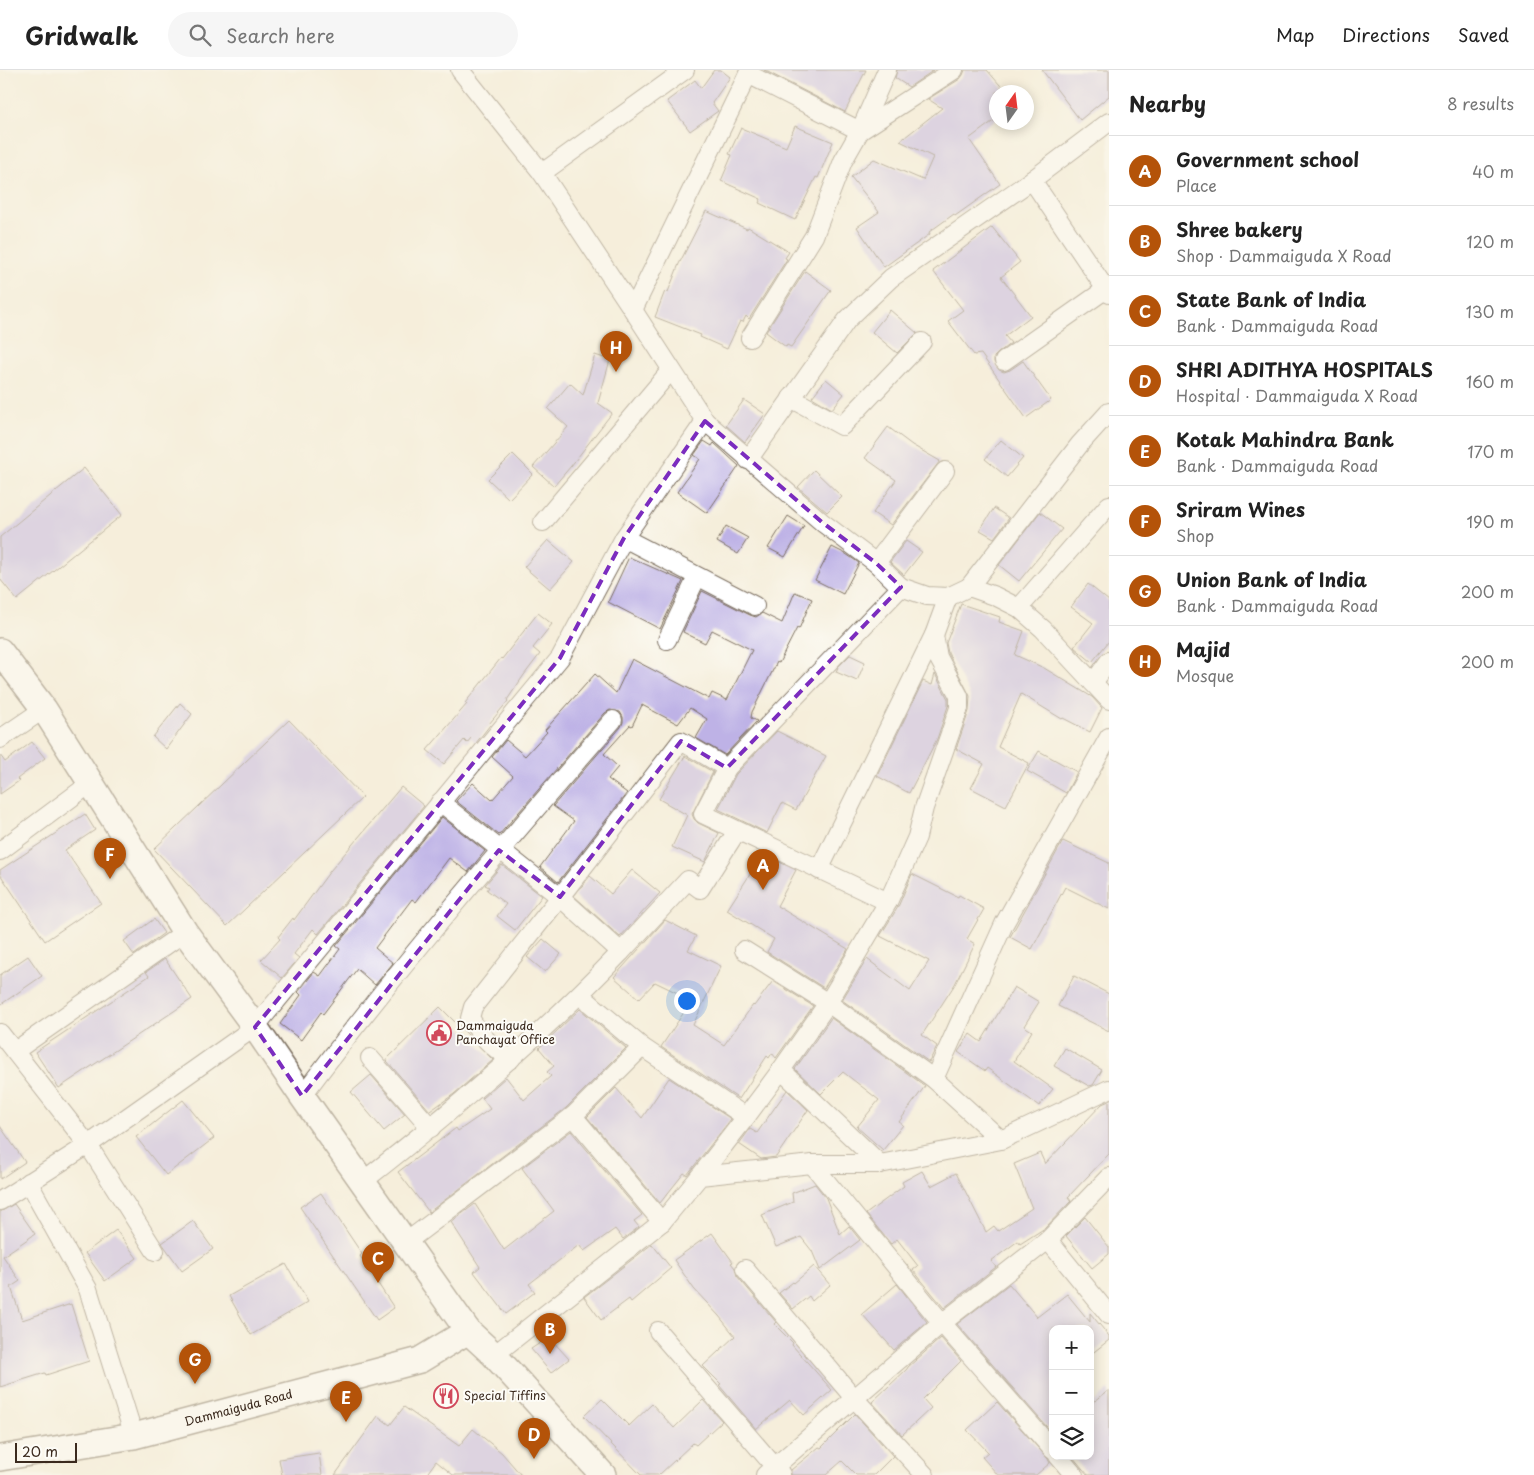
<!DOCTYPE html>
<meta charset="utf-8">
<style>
:root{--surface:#fff;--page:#f6f6f6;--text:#222;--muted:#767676;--line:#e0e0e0;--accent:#b45309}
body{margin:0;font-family:"Playpen Sans",sans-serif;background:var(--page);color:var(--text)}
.controls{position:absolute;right:15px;bottom:15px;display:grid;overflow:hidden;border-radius:10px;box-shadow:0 2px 12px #0003}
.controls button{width:45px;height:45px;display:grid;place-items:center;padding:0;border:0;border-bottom:1px solid var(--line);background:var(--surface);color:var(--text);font:25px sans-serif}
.compass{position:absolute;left:989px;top:15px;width:45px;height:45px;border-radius:50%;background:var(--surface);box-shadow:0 2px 12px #0003;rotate:14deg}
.scale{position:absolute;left:15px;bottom:12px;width:62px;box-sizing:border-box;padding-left:5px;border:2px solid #3b2a1e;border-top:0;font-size:14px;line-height:18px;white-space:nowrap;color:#3b2a1e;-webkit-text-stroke:4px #fdfcf7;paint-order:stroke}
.you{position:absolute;left:686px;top:930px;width:18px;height:18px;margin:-12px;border:4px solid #fff;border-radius:50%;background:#1a73e8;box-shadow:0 0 0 8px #1a73e833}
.badge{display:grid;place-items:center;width:32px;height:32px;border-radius:50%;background:var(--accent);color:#fff;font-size:16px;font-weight:700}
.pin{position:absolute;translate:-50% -41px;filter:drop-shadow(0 1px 2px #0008)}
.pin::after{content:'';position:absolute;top:26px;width:18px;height:15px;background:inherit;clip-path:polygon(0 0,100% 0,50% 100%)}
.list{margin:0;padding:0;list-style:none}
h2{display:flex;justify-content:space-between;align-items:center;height:65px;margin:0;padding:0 20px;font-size:21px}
h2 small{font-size:16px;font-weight:400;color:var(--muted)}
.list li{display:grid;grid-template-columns:32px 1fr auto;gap:15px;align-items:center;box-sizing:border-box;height:70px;padding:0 20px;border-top:1px solid var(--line)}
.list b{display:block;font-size:19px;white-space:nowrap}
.list p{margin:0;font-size:16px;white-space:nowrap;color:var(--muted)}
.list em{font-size:16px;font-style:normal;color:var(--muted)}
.icon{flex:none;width:28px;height:28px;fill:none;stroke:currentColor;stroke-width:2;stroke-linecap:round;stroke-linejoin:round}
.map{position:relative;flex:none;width:1109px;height:1405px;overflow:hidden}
header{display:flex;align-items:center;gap:30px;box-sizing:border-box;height:70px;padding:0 25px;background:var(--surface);border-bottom:1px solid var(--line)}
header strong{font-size:24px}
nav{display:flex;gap:28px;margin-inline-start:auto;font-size:18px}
.search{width:350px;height:45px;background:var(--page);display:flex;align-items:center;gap:12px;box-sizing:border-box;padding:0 18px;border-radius:28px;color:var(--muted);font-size:19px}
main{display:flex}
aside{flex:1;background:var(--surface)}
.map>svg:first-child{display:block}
</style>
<header>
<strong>Gridwalk</strong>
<div class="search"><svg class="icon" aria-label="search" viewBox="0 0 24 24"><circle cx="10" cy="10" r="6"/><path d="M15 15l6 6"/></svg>Search here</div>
<nav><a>Map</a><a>Directions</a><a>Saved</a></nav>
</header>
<main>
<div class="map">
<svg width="1109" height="1405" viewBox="0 0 1109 1405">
<rect width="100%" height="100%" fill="#fdfcf7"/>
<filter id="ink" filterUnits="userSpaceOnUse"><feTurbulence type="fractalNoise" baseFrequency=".02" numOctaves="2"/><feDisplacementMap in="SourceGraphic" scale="10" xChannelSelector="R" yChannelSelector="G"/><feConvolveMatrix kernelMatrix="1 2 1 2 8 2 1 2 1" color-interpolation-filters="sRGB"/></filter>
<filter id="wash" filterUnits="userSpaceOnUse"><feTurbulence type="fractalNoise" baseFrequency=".0096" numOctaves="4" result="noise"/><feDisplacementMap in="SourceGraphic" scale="20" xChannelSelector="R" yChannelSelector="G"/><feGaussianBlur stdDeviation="1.12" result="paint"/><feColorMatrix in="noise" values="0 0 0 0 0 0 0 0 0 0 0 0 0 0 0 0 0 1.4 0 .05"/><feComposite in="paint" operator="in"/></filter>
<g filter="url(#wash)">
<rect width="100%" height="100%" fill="#f5eedb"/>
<g id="blocks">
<g fill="#beb2e6">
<path d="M714,0H721L730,7L712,33L718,41L690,61L667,31L695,10L701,18Z"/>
<path d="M764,0H866L845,42Z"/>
<path d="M897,0H934L909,17L895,8Z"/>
<path d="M965,0H987L1006,22H996V49L969,69L1000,114L955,146L954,144L929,162L930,164L884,197L857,157L879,142L851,107L874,89L923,110L933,87L900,71L942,38L928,29L960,9L963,5Z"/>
<path d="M1042,0H1109V26L1080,50Z"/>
<path d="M795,56L833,72L818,108L816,107L795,150L759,133L761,129L721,111L732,85L729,84L741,58L786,77Z"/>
<path d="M706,141L747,159L748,157L789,182L785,188L787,189L749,249L746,246L743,252L740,251L727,279L700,267L701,265L655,247L665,221L668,222L679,194Z"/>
<path d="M992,157L1020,192L1001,207L1031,246L1005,266L1011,273L998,283L994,287V292L999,300L1004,302L1010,300L1023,291L1051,330L1026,348L981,284L974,285L948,251L963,240L933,201Z"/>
<path d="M805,201L831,220L791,277L787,275L786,277L766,262Z"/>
<path d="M890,240L917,263L897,283L872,262Z"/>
<path d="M595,285L610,290L598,333L612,343L571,396L554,416L533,397L568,357L548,339L570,313L583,325Z"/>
<path d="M826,309L844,324L832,339L812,327Z"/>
<path d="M744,330L765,344L745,372L726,355Z"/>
<path d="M888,357L912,375L940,391L891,455L873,443L896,410L865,388Z"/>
<path d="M1001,370L1023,388L1007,407L985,389Z"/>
<path d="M704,371L712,376L714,373L739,396L707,443L677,422L700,389L694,385Z"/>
<path d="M513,384L533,404L509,429L488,409Z"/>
<path d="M84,398L122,445L17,530L0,509V467Z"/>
<path d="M814,400L842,427L827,442L798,417Z"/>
<path d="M994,438L1009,448L994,468L980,460Z"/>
<path d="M1040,442L1062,459L1019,511L999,495Z"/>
<path d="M788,446L804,456L785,487L768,478Z"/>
<path d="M726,456L748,468L738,484L717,472Z"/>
<path d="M548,470L574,492L550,519L524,497Z"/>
<path d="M906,471L922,482L904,505L890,492Z"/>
<path d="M832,477L846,484L859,493L843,524L815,510Z"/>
<path d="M629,487L683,511L660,559L608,532Z"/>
<path d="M1088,514L1109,531V571L1092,592L1074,577L1093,553L1071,537Z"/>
<path d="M702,521L750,545L756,547L762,543L782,553L795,522L812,529L799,559L797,558L779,593L777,592L752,642L751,648L757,651L725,685L696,668L707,649L690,638L678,654L642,635L632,656L630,655L604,684L618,697L608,709L627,723L558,812L540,797L574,751L553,736L621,657L623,652V647L620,642L610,640L605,643L499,765L456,731L473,713L492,730L513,706L492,687L506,670L525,686L547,662L545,660L595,604L616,623L632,589L709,629L712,623L727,630L752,580L712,560L705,573L683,562Z"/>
<path d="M961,534L1000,547L999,552L1024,561L1015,585L1044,598L1092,627L1102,638L1090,662L1063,648L1062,649L1021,624L998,677L1029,693L1006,736L971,718L984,694L956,679L969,641L970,626L948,583L946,573Z"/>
<path d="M538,543L552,554L533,578L540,584L524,605L507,630L508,631L489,654L490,655L476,673L471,668L467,673L464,670L444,694L427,680L467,634L465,633L501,588L502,589Z"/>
<path d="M850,585L865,592L857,611L836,602L838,597Z"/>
<path d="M935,604L948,629V636L937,669L909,723L877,706L923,611L932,615Z"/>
<path d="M180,633L192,644L166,679L153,667Z"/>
<path d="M289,650L363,727L227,856L154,779Z"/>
<path d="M777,661L826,686L796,740L782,733L767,763L718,739L736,704Z"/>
<path d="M32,672L45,688L17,709L19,711L0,724V685L5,692Z"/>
<path d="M1039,681L1077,702L1066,723L1027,701Z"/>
<path d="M685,686L713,702L692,744L694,749L698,753L719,763L705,792L672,777L687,745L659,729Z"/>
<path d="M401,717L424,736L318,864L313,859L294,884L299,888L282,908L261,890L280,869L278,867L293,848L294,850L330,801Z"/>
<path d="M85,744L95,760L65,780L101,833L45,871L0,804V800Z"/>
<path d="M442,747L485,781L468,802L449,788L416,832L412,829L375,878L393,893L375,915L357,899L323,944L321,942L301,970L280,954L301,925L298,922L314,902L320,906L340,879L336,876Z"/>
<path d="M1063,771L1109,793V839L1065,817L1032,879L1010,867Z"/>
<path d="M763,784L796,800L777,836L848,879L824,918L767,882L774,869L727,840Z"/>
<path d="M502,795L542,826L515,860L497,846L506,834L487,820L489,817L485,815Z"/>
<path d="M632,800L660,823L620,867L574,826L590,806L611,824Z"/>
<path d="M912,804L958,827L959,825L984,839L967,869L975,874L955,914L922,965L937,976L929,992L842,930L867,889L910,921L929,891L880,866L898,837Z"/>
<path d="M154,849L164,863L134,885L124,871Z"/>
<path d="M665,850L696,866L688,880L721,896L693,955L724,975L753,935L754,936L773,911L813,936L776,988L772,983L769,988L767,986L739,1029L661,977L692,930L655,912L639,929L614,907Z"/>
<path d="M543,869L561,884L545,902L527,887Z"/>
<path d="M28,886L42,906L0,935V905Z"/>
<path d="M165,889L192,929L59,1018L35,982L149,906L146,902Z"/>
<path d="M1074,906L1109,924V961L1058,936Z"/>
<path d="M1014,917L1039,932L1024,956L1032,961L1014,991L1053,1019L1039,1036L987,998L985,1001L958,982L970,964L981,972Z"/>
<path d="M440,937L493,990L454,1024L430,1041L387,991V989Z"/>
<path d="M580,939L626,978L566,1038L429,1142L398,1102L456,1058L458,1061L490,1039L482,1028L506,1007L524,1030L551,1006L547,1002L554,996L539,978Z"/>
<path d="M831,948L925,1016L899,1052L903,1055L883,1080L857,1057L879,1030L843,1002L821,1024L795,999Z"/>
<path d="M1065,978L1102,1000L1093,1015L1089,1016L1054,996Z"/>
<path d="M371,1005L405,1044L384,1061L351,1022Z"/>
<path d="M669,1008L731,1049L687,1105L684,1103L660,1133L587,1047L616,1018L642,1048Z"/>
<path d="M787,1020L808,1040L776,1087L761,1089L739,1074L750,1059L757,1063Z"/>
<path d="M183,1030L214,1068L166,1105L136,1067Z"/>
<path d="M1109,1031V1084L1068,1127L1071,1131L1045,1158L1020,1174L1018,1171L991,1191L996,1197L944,1238L913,1200L918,1196L897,1169L891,1174L866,1144L904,1116L902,1112L922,1101L931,1116L956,1103L986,1162L994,1156L998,1161L1032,1138L1014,1094L1040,1083L1045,1094L1102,1034Z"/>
<path d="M0,1056L25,1092L0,1109Z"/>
<path d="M571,1061L642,1145L634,1151L639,1157L623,1169L615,1159L584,1181L579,1175L529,1214L535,1222L506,1244L474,1202L480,1197L451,1152L475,1134L504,1180L554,1141L522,1098Z"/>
<path d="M815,1114L826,1128L840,1164L849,1156L860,1170L820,1200L812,1181L801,1167L776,1177L762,1145L793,1132L792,1123Z"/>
<path d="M321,1123L362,1184L360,1186L394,1238L377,1250L300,1137Z"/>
<path d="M14,1134L35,1164L3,1186L20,1211L11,1217L22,1250L71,1234L89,1291L46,1305L45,1303L0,1317V1142Z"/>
<path d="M1085,1147L1109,1177V1184L1092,1198L1066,1166Z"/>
<path d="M193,1151L213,1179L182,1201L162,1173Z"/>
<path d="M116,1160L137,1188L105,1211L85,1183Z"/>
<path d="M712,1163L733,1192L731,1193L735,1198L737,1206L776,1252L774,1254L793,1273L792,1275L832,1320L804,1345L790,1330L756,1359L719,1315L721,1314L703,1296L735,1266L719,1246L694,1219L674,1190Z"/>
<path d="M652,1174L671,1198L631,1232L629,1229L601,1250L584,1227Z"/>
<path d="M286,1194L308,1232L251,1265L229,1226Z"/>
<path d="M814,1196L830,1215L812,1231L809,1226L793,1239L779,1223L793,1212L794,1213Z"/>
<path d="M897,1214L927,1252L894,1280L862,1244Z"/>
<path d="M1009,1214L1037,1247L1067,1224L1090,1252V1243L1109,1266V1270L1090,1285V1259H1053V1364L957,1254Z"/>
<path d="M549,1267L569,1289L551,1303L531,1279Z"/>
<path d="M941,1268L961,1291L923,1329L931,1338L902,1365L872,1332L907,1299L908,1297Z"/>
<path d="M1109,1320V1405H1088L1072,1386H1090V1335Z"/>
<path d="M602,1329L629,1356L652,1334L674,1358L703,1330L722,1351L696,1375L693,1373L659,1405H641L584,1346Z"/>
<path d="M997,1332L1048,1389L1050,1393L1036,1405H998L982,1387L988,1382L967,1360Z"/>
<path d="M404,1337L459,1376L473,1359L502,1383L521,1405H453L436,1391L426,1405H335L378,1346L390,1355Z"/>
<path d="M855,1344L893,1386L874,1405H856L842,1391L826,1405H791V1400L819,1377L821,1378Z"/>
<path d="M319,1383L322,1405H282L279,1389Z"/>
</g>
</g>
</g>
<g filter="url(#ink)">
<use href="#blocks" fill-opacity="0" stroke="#7c6f60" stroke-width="1"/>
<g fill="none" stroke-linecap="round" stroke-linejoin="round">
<defs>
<g id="street">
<path d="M460,0L542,103L633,240L705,351"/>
<path d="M748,4L860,61L954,0"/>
<path d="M542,103L685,0"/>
<path d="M1032,110L1109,224"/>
<path d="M633,240L750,0"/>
<path d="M750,268L814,166L843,91L860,61L887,0"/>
<path d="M1004,291L1109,217"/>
<path d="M791,328L842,356L922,272"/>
<path d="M748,390L847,250L891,208L1032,110L1109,52"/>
<path d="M543,452L671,300"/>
<path d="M624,468L755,536"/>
<path d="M876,493L945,401"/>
<path d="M969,517L1080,374L1109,342"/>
<path d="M1019,538L1109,435"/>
<path d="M667,570L697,507"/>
<path d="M1093,613L1109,591"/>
<path d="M0,669L44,639"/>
<path d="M727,698L703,744L888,832"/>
<path d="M0,781L91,713"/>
<path d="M819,800L934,565L948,527"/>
<path d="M744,880L828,933L934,1009L1001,1070"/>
<path d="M621,882L688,810L700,819L737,761"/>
<path d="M580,925L642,977L746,1047L700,1106"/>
<path d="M0,963L88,1075L155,1181"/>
<path d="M15,981L185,862"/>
<path d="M370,988L431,1058"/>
<path d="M511,989C492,978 481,966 470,948L473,937L560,827L681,671L727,698L901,517"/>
<path d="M781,1000L828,933L888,832L917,767L924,738L959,638V626L938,587L934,565"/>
<path d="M934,1009L1004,854L1109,667"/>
<path d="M302,1026C399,896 506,773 613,650"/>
<path d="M573,1046L662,1152"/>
<path d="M746,1047L781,1000L880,1094"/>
<path d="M812,1094L942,1253L1053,1380"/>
<path d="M28,1112L88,1219L134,1366"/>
<path d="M362,1112C453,1041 541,966 621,882L560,827L440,732"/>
<path d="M0,1131L88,1075L255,957L560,588L624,468L705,351L823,453L876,493L901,517L927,526L948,527L969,517L995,526L1019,538L1043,559L1109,630"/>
<path d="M1048,1170L1109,1245"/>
<path d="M405,1173L573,1046L642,977"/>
<path d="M745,1199L854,1328L925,1405"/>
<path d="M658,1261L781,1404"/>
<path d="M494,1285L662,1152L700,1106L812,1094H880L1001,1070L1109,1019"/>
<path d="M1058,1386L1074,1405"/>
<path d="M765,1405L942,1253L1048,1170L1109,1107"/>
</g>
<g id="secondary">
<path d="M0,581L44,639L185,862L255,957L302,1026L468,1261L494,1285L603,1405"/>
<path id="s1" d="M0,1388L134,1366L420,1290L468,1261"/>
</g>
</defs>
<use href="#street" stroke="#7c6f60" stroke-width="20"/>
<use href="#secondary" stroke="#7c6f60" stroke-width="28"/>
<use href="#street" stroke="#fff" stroke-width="18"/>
<use href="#secondary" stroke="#fff" stroke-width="25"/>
</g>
</g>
<path d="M0 0H1109V1405H0ZM705,351L823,453L876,493L901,517L727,698L681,671L560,827L499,780L302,1026L255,957L560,588L624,468Z" fill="#f5eedb" fill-opacity=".55" fill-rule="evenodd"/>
<path fill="none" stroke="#7b2cbf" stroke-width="4" stroke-dasharray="10 6" stroke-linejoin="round" d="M705,351L823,453L876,493L901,517L727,698L681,671L560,827L499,780L302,1026L255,957L560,588L624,468Z"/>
<defs>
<symbol id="civic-ring" viewBox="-11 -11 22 22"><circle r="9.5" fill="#fdfcf7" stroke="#d1495b" stroke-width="1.5"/><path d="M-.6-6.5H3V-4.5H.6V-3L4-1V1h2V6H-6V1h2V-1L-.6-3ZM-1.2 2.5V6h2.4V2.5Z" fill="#d1495b"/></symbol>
<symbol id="restaurant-ring" viewBox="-11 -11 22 22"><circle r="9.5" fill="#fdfcf7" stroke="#d1495b" stroke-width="1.5"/><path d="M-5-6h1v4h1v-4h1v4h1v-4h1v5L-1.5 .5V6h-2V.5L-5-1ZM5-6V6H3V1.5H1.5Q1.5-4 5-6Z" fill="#d1495b"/></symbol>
</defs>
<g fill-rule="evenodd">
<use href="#civic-ring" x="425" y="949" width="28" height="28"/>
<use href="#restaurant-ring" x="432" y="1312" width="28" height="28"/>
</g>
<g text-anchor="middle" stroke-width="4" stroke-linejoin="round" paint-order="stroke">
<g font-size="12" fill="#3b2a1e" stroke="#fdfcf7" text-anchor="start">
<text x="456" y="960">Dammaiguda<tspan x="456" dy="14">Panchayat Office</tspan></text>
<text x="464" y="1330">Special Tiffins</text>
</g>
<g font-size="12" fill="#3b2a1e" stroke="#fdfcf7">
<text dy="4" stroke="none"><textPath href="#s1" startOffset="244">Dammaiguda Road</textPath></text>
</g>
</g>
</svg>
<div class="controls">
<button>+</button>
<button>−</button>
<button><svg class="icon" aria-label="layers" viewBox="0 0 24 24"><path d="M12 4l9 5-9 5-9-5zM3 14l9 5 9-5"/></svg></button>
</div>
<svg class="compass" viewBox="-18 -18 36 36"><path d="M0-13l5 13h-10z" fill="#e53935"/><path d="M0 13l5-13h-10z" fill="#767676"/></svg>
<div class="scale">20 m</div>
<div class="you"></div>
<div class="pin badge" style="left:763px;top:820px">A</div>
<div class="pin badge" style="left:550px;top:1284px">B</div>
<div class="pin badge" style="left:378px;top:1213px">C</div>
<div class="pin badge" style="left:534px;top:1389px">D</div>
<div class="pin badge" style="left:346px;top:1352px">E</div>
<div class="pin badge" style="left:110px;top:809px">F</div>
<div class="pin badge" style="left:195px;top:1314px">G</div>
<div class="pin badge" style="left:616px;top:302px">H</div>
</div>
<aside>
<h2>Nearby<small>8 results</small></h2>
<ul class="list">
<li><span class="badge">A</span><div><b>Government school</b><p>Place</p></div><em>40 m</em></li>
<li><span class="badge">B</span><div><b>Shree bakery</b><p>Shop · Dammaiguda X Road</p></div><em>120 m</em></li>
<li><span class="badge">C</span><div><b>State Bank of India</b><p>Bank · Dammaiguda Road</p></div><em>130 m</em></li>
<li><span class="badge">D</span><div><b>SHRI ADITHYA HOSPITALS</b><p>Hospital · Dammaiguda X Road</p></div><em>160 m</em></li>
<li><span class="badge">E</span><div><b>Kotak Mahindra Bank</b><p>Bank · Dammaiguda Road</p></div><em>170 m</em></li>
<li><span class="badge">F</span><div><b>Sriram Wines</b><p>Shop</p></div><em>190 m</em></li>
<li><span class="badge">G</span><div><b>Union Bank of India</b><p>Bank · Dammaiguda Road</p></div><em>200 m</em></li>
<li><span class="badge">H</span><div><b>Majid</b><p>Mosque</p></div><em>200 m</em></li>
</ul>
</aside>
</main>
